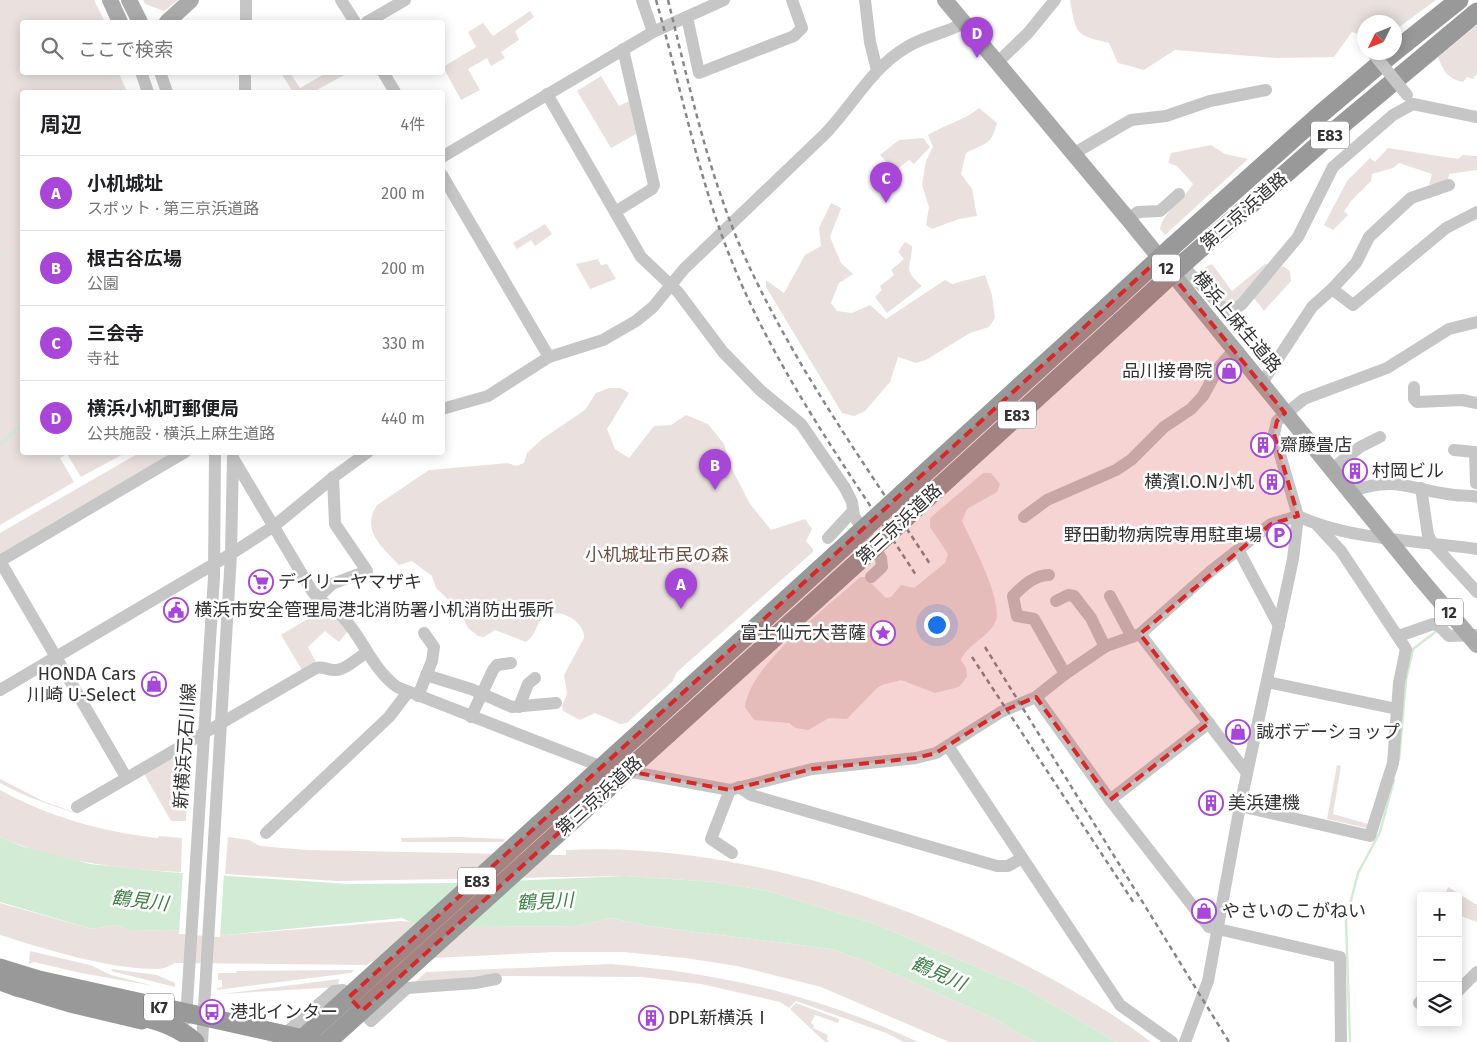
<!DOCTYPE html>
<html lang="ja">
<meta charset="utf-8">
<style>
:root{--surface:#fff;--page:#f6f6f6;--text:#202124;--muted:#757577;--line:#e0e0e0;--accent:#a846d7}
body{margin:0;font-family:"Fira Sans","Noto Sans JP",sans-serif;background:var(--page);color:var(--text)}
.controls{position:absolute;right:15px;bottom:15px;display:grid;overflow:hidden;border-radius:5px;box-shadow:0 2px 12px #0003}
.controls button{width:45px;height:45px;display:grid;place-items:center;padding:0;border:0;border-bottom:1px solid var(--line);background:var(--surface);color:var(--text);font:25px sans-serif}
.compass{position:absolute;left:1357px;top:15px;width:45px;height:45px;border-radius:50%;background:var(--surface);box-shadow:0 2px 12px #0003;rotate:227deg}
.you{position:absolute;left:936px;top:624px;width:18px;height:18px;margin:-12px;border:4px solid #fff;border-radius:50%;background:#1a73e8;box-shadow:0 0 0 8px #1a73e833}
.badge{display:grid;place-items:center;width:32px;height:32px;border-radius:50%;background:var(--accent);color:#fff;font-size:16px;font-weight:700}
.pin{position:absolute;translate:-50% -41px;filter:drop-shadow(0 1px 2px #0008)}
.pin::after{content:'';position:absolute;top:26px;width:18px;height:15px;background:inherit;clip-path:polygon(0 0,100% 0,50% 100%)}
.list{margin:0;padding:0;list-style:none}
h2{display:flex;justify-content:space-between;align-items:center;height:65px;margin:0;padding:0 20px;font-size:21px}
h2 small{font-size:16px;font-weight:400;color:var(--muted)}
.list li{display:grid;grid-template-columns:32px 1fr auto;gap:15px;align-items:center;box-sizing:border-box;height:75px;padding:0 20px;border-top:1px solid var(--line)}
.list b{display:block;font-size:19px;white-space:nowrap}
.list p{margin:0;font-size:16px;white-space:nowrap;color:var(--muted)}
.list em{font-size:16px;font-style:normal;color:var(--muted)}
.icon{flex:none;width:28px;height:28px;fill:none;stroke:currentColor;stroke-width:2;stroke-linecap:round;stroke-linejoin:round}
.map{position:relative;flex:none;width:1477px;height:1042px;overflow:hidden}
.search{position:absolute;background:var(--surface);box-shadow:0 2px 12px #0003;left:20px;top:20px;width:425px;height:55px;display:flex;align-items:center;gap:12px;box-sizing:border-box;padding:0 18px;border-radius:5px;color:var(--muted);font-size:19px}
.panel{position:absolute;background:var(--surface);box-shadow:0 2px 12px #0003;left:20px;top:90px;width:425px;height:365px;border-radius:5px}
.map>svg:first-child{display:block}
</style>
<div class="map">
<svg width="1477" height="1042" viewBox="0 0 1477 1042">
<rect width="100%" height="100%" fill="#fff"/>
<g fill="#eae1df">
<path d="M0,0H94L105,22H22V72L119,73L127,92H22V452L125,453L81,477L67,454L60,458L74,482L0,525Z"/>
<path d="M143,0H178L164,11L145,4Z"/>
<path d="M1070,0H1436L1395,30L1394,22H1364V36L1352,32L1334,57L1276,58L1175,50L1144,70L1118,63L1109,43C1075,35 1076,34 1070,0Z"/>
<path d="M530,11L534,17L515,31L519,40L501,52L505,58L491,66L487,58L468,69L480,90L461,100L443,67L476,47L468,32L483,23L493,36Z"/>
<path d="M1477,25V74L1473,79L1467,77L1463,82C1447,78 1444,72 1438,57Z"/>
<path d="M281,73H290L300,88L326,73H348L313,92H293Z"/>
<path d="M601,76L619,106L629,101L636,134L611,148L577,91Z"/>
<path d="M979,108L997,123C991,146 985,143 966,153L961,174L972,189L977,216L959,219L932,229L926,225L929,207L922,185L926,161L933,147L928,135C944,125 965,120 979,108Z"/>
<path d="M923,138L930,147L914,164L909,160L895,171L880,155L899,140Z"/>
<path d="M1211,145L1225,154L1248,159L1165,235L1160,229C1163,212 1184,199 1193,184L1177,166L1168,163L1171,153Z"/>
<path d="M1388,148L1458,159L1463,155L1477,156V170L1449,174L1448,181L1429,185L1432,174L1399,163L1393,168L1372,174L1371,181L1352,200L1344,211L1348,215L1333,230L1324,225L1347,181L1370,158L1375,162Z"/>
<path d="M831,203L841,208L830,237L841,263L853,274L839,283L831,303L837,311L852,313L870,305L886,319L945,280L952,284L985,275L992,295L995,318L989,327L970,333L926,360L916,363L898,357L890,382L865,411L854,416L842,413L766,287V280L784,293L805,255L821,246L819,228Z"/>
<path d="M545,224L552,234L535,246L531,240L517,249L513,243Z"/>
<path d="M905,242L912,246C912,267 901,269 922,286L887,313L875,297L882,290L880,286L894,275L891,270L904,259L898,252Z"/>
<path d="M598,259L601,265L607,264L616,279L590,289L576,264Z"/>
<path d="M1212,264L1232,291L1265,264L1269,265L1234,307L1225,303L1198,271Z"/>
<path d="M1283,266L1290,271L1291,281L1264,311L1253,297L1274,273Z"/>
<path d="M609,388H621L629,393L607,429L615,449L629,458L654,426L671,425L686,415L708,424L724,444L732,469L750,504L771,530L805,519L812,529L806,541L813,549V552L677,672L672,682L627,723L620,724L595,713L580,720L563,711L562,706L567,694L564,675L584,638C585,621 559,607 545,616C536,622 536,636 526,642L495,630L484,637L478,636L468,628L458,609L436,588L432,576L412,561L399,565C383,548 360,530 377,505L429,470L508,463L516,466L524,463L527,453L542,439L585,410L596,393Z"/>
<path d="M139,453H175L0,555V533Z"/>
<path d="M983,473H991L1000,484L997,492L967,509L962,521C971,541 1005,603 995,623C987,638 968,644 961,660L966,668L967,677L959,687L935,693L901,680L882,685L877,688L847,719L829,718L808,730L796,728L789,723L754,720L745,707C750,664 827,608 860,577H865L886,598L891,597L901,585L914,588L945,563L948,554L930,527V518Z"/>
<path d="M322,610L333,614L348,631L339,642L325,631L308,647L316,662L302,670L281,635Z"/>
<path d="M190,747L186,821H171L143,772Z"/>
<path d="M1337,765L1341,766L1333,814L1368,824L1366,828L1327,819Z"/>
<path d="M0,779L43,801L85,816C56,807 27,798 0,783Z"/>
<path d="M0,790C49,817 103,832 158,838L159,836L182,838L181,872C120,869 56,862 0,837Z"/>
<path d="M228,837L249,840L260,846L307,850L566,855V850C731,842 909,900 1052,979C1086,998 1120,1018 1151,1042H1116L1023,987L875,924L768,891L716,882L625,876L337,881L225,874Z"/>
<path d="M459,837L505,839L503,842H402L401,838Z"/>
<path d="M1448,887L1477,905V922L1458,915V896H1445Z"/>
<path d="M0,903L92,929L116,925L131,931L168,930L226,935L401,921L478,927L577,926L611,918L649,926L831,949L870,963L993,1018L1035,1042H949L821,987L737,966L685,958L623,952H556L372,961L367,965L175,963C169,966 163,969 158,969C108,969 48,950 0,935Z"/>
<path d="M30,951L90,965L111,975L154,986L81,973L34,962L29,964Z"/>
<path d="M611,964C720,973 818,995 918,1042H904L886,1033L796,1001L789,1008L780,1002L701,984L642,977L496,976L412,985L426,972Z"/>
<path d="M112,969L157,975L175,983V987L111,971Z"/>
<path d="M354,970L351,973L217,990V988L222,987V980H218V973H236L237,971Z"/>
<path d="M339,979L338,987L222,994Z"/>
<path d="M796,1003L839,1019L838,1023L815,1015L811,1023L814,1025L813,1028L828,1035L827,1040L829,1042H825L790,1009Z"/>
</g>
<path fill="#d1ebd4" d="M0,837L21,846L90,864L168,872L349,884L457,883L625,876L716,882L768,891L875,924L1023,987L1116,1042H1035L993,1018L870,963L831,949L649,926L611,918L577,926L478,927L413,923L402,918L226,935L168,930L131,931L116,925L92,929L0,902Z"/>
<path fill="#fff" d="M183,870L224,873L220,937L179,934Z"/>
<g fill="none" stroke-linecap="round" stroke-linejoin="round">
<g stroke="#d1ebd4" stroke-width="2.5">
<path d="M0,256L2,255"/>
<path d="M0,445L22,423"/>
<path d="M1399,760L1406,680L1413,649L1438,630"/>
<path d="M1350,1042L1346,920L1358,873L1380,832L1394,780"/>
</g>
<g stroke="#c6c6c6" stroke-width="12">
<path d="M341,0L355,22"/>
<path d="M642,0L653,32"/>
<path d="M865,0L870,42L877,70"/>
<path d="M687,17L699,73L794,36L802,28L792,0"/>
<path d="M246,22V0"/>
<path d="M367,22L405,0"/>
<path d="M1364,43V44"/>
<path d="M997,63L1028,33L1055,0"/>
<path d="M141,72L148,92"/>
<path d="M160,72L167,92"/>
<path d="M383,72L395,92"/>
<path d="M245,92V72"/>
<path d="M547,94L641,257L678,292L723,352L761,391L801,424L845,488L852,502L854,516L881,558L882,567L871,577"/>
<path d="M1073,154L1131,120L1166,116L1210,101L1266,90"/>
<path d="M442,157L653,32L724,0"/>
<path d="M442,175L549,357"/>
<path d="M615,212L652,189L654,185L623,49"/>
<path d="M1128,219L1138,212L1160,211L1179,194"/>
<path d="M1177,260L1221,306L1230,312L1242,304L1298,237L1333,167L1393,115L1413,104L1477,117"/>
<path d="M1332,289L1356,263L1369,237L1411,198L1449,185"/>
<path d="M1262,383L1312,307L1332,289L1353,305L1446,228L1477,212"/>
<path d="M1414,387V399L1417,402L1462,400L1477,403"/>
<path d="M442,409L488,396L549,357L603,340L636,321L653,307L684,269L825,134C853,105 871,68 907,47C925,36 946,33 964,23"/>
<path d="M1454,450L1475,452L1476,483"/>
<path d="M233,458L312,591C320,603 333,607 342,616C363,638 372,669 397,687L600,766L730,790L812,769L916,758L936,753L1001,712L1036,697L1065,674L1106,646L1140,634L1211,571L1271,524L1298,516C1348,540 1422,541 1477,549"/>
<path d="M1332,469L1360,447L1380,437"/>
<path d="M1421,488L1428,535L1432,543L1477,592"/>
<path d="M1350,492C1396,475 1410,490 1454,495C1461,496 1469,495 1477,497"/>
<path d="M1024,517L1047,500L1116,470L1131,460L1164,427L1191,409L1203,396L1219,367L1234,350"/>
<path d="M828,538L853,511"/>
<path d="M1239,551L1279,626"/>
<path d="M0,561L126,777"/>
<path d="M0,561L185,452"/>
<path d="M1049,575C1034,575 1023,586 1013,596L1017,616L1034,619L1065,674"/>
<path d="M1110,596L1132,637"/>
<path d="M317,598L332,584L367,571L335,524L333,477"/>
<path d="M1056,601L1068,595L1074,596L1091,618L1105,647"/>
<path d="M1140,634L1247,773"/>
<path d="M1399,636L1433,624L1439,626L1449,636L1476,635"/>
<path d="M426,675L471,689L512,707L556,703"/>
<path d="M1267,682L1397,709"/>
<path d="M0,690L231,554L274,526L335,476L368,452"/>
<path d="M418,696L432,661L434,647L424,633"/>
<path d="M1036,697L1110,800L1209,927L1340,957L1341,1042"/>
<path d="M519,707L528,684L535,678"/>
<path d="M471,717L493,670L497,665L511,663"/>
<path d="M948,746L1120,1005L1172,1042"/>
<path d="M739,787L751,795L997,866H1008L1022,858"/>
<path d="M730,790L711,839L732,853"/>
<path d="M1110,800L1209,723"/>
<path d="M1240,806L1370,836L1393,763L1399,683L1406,649L1341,551L1317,525"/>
<path d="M77,807L316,668C324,666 329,671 336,670C345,670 359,657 367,652"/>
<path d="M266,833L389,717L408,692"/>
<path d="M1458,991L1477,972"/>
<path d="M1419,1003L1421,1001"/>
<path d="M186,1019L214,577L215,452"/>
<path d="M281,1037L334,991L343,990L371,1021L407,988L475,983L496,979"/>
<path d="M202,1042L231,554L233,457"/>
<path d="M1185,1042L1208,981L1240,806L1293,559L1298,516L1274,434L1277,421L1304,399L1387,368L1449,329L1477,322"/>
</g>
<g stroke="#aaa" stroke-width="16">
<path d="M110,0L120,22"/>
<path d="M129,0L140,22"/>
<path d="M945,0L1128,219L1420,578"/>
<path d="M167,22L191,0"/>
</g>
<g stroke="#999" stroke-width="19">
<path d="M1394,52L1459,0"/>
<path d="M1173,246L1323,112L1394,52"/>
<path d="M1186,261L1332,133L1477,12"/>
<path d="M903,493L1107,307"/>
<path d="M915,509L1120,322"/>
<path d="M655,719L856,536"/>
<path d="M668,734L870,551"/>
<path d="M0,981L17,987"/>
</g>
<g stroke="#878787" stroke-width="2.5" stroke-dasharray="5 4" stroke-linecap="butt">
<path d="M656,0C678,77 694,157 721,233C765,357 845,466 916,575"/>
<path d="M668,0C689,85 708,173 743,253C793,364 864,463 930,564"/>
<path d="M985,647L1229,1042"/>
<path d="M972,657L1134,903"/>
</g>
<path stroke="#c6c6c6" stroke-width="12" d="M1372,52L1407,95"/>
<path stroke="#aaa" stroke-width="16" d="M1420,578L1477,645"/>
<g stroke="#999" stroke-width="19">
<path d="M1107,307L1173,246"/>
<path d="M1120,322L1186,261"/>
<path d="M856,536L903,493"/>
<path d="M870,551L915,509"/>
<path d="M0,968L39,980L313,1041"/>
<path d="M17,987L70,1003L142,1020"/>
<path d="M130,1014C155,1020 177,1025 195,1042"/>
<path d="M299,1042L655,719"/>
<path d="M327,1042L668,734"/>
</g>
</g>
<path fill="#d62828" fill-opacity="0.2" stroke="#d62828" stroke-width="4" stroke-dasharray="10 6" stroke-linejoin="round" d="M1159,259L1285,413L1277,421L1274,434L1298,516L1271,524L1140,634L1209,723L1110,800L1036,697L1001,712L936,753L916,758L812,769L730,790L627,771L362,1011L349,997Z"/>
<defs>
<symbol id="shop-ring" viewBox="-11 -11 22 22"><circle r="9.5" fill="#fff" stroke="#a846d7" stroke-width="1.5"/><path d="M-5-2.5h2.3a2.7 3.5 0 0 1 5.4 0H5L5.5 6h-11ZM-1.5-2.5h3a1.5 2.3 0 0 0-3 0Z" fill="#a846d7"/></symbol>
<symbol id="building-ring" viewBox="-11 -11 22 22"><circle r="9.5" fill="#fff" stroke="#a846d7" stroke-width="1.5"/><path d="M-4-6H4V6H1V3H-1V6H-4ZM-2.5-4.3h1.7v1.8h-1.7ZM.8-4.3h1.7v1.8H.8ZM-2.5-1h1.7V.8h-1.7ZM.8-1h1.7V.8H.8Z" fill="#a846d7"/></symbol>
<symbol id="parking-ring" viewBox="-11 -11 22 22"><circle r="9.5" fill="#fff" stroke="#a846d7" stroke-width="1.5"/><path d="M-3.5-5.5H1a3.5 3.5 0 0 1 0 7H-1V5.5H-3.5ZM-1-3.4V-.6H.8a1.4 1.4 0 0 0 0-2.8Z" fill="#a846d7"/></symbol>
<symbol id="supermarket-ring" viewBox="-11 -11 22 22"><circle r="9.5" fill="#fff" stroke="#a846d7" stroke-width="1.5"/><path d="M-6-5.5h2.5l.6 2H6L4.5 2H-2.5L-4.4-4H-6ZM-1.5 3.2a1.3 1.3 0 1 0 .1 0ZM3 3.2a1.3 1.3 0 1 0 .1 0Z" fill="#a846d7"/></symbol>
<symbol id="civic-ring" viewBox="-11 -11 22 22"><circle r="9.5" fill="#fff" stroke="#a846d7" stroke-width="1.5"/><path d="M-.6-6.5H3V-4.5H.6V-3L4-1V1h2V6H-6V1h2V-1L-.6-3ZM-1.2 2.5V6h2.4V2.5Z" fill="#a846d7"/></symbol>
<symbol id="sight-ring" viewBox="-11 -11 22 22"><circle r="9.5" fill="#fff" stroke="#a846d7" stroke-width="1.5"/><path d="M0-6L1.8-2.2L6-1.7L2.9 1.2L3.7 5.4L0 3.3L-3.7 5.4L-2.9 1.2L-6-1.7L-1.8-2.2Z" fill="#a846d7"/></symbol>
<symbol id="bus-ring" viewBox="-11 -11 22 22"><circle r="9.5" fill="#fff" stroke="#a846d7" stroke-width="1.5"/><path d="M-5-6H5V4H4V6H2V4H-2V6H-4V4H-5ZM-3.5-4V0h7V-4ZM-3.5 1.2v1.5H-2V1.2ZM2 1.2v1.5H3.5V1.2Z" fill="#a846d7"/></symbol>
</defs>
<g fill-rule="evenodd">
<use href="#shop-ring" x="1215" y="357" width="28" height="28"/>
<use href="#building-ring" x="1249" y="431" width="28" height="28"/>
<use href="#building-ring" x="1341" y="457" width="28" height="28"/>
<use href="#building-ring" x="1258" y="468" width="28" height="28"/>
<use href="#parking-ring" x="1265" y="521" width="28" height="28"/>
<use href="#supermarket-ring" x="247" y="568" width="28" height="28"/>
<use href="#civic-ring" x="162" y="596" width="28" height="28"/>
<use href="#sight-ring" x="869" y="619" width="28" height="28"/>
<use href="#shop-ring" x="140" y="670" width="28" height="28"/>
<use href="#shop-ring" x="1224" y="718" width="28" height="28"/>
<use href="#building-ring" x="1197" y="789" width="28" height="28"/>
<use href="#shop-ring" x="1190" y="897" width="28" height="28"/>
<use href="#bus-ring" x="198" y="998" width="28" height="28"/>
<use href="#building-ring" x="637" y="1004" width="28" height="28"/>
</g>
<g text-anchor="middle" stroke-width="5" stroke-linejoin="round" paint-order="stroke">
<g fill="#fff" stroke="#707070" stroke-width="1">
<rect x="1311" y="121.5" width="38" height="27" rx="4"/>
<rect x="1152" y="254.5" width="28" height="27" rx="4"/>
<rect x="998" y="401.5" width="38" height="27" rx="4"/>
<rect x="1435" y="598.5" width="28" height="27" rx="4"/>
<rect x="458" y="867.5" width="38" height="27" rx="4"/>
<rect x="144" y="993.5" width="30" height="27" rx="4"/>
</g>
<g font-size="16" font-weight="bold" fill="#323232">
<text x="1330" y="141">E83</text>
<text x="1166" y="274">12</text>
<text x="1017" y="421">E83</text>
<text x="1449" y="618">12</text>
<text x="477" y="887">E83</text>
<text x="159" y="1013">K7</text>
</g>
<g font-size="18" fill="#323232" stroke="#fff">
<text transform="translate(1244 211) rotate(-41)" y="6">第三京浜道路</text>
<text transform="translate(1237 322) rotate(50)" y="6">横浜上麻生道路</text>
<text transform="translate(899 524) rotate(-43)" y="6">第三京浜道路</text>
<text transform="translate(185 746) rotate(-86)" y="6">新横浜元石川線</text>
<text transform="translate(599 796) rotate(-42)" y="6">第三京浜道路</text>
</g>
<g font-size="18" fill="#323232" stroke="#fff" text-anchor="start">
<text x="1212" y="377" text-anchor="end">品川接骨院</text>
<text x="1280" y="451">齋藤畳店</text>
<text x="1372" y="477">村岡ビル</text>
<text x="1254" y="488" text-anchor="end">横濱I.O.N小机</text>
<text x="1262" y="541" text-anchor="end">野田動物病院専用駐車場</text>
<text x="278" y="588">デイリーヤマザキ</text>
<text x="194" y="616">横浜市安全管理局港北消防署小机消防出張所</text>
<text x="866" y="639" text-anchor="end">富士仙元大菩薩</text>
<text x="136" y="680" text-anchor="end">HONDA Cars<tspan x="136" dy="21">川崎 U-Select</tspan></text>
<text x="1256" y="738">誠ボデーショップ</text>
<text x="1228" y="809">美浜建機</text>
<text x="1222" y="917">やさいのこがねい</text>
<text x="230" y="1018">港北インター</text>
<text x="668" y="1024">DPL新横浜Ⅰ</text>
</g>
<g font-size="18" fill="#6b4e42" stroke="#fff">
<text x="657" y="561">小机城址市民の森</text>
</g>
<g font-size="19" font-style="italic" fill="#418249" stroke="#fff">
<text transform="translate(140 900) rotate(7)" y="7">鶴見川</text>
<text transform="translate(545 901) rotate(-3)" y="7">鶴見川</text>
<text transform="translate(939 973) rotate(24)" y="7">鶴見川</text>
</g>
</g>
</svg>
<div class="controls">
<button>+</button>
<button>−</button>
<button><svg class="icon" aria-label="layers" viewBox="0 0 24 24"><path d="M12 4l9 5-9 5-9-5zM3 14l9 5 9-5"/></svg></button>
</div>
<svg class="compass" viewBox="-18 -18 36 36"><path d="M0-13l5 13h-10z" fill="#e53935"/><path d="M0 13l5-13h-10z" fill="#757577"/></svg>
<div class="you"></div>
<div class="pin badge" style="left:681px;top:609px">A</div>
<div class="pin badge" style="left:715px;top:490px">B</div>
<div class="pin badge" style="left:886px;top:203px">C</div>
<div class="pin badge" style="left:977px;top:58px">D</div>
<div class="search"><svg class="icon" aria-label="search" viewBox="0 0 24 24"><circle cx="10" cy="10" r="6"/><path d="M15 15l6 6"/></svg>ここで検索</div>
<section class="panel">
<h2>周辺<small>4件</small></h2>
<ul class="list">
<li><span class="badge">A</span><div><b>小机城址</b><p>スポット · 第三京浜道路</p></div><em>200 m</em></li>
<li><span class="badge">B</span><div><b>根古谷広場</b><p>公園</p></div><em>200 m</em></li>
<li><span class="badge">C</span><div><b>三会寺</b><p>寺社</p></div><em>330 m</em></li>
<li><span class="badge">D</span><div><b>横浜小机町郵便局</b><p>公共施設 · 横浜上麻生道路</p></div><em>440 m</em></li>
</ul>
</section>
</div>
